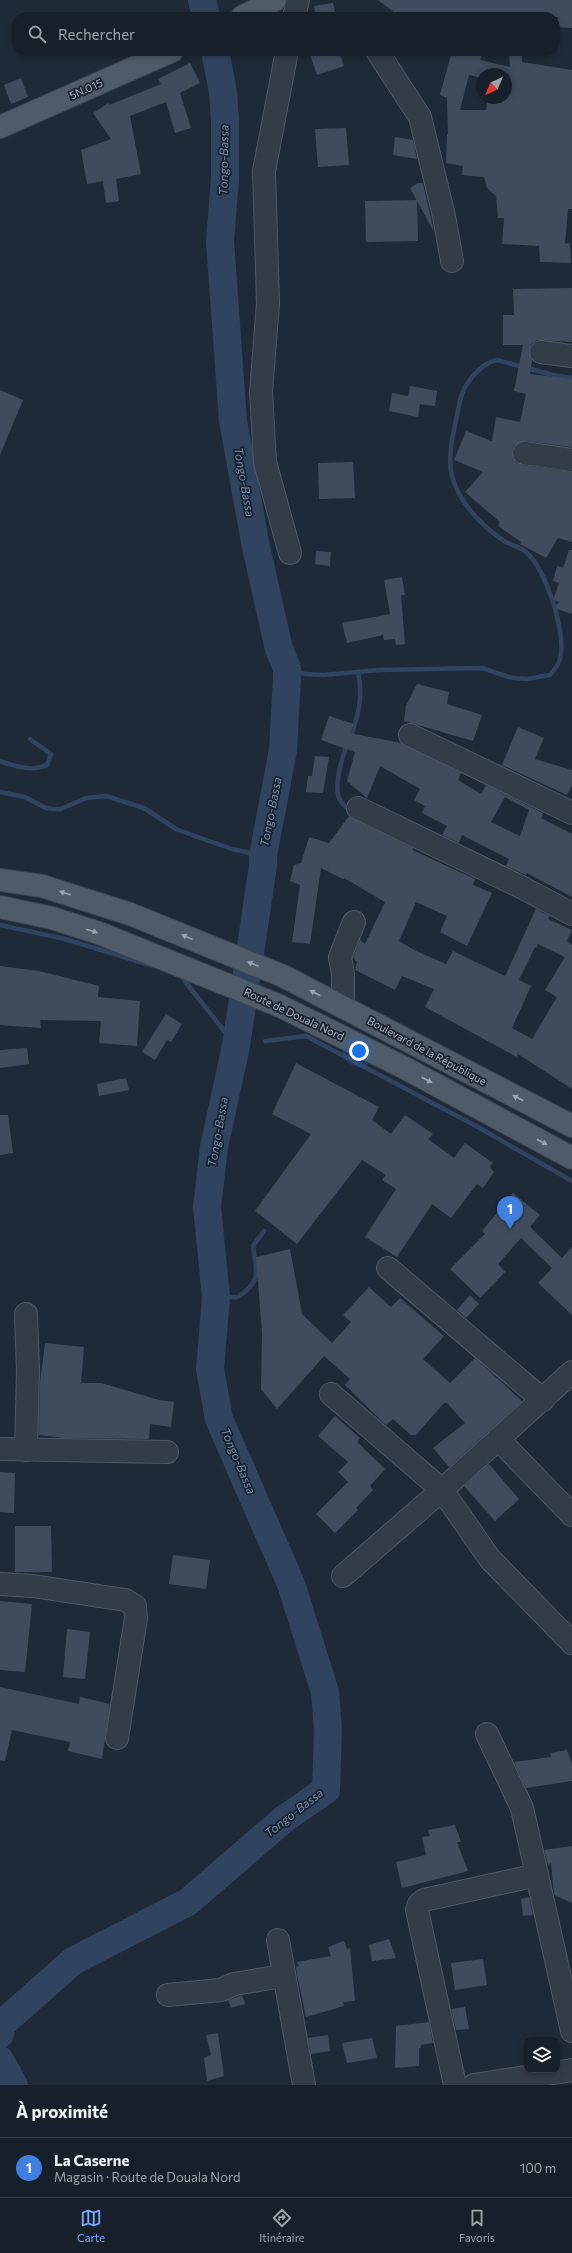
<!DOCTYPE html>
<html lang="fr">
<meta charset="utf-8">
<style>
:root{--surface:#17202a;--page:#202832;--text:#f1f3f6;--muted:#9ea3a8;--line:#363e47;--accent:#7badfd}
body{margin:0;font-family:Commissioner,sans-serif;background:var(--page);color:var(--text)}
.controls{position:absolute;right:12px;bottom:12px;display:grid;overflow:hidden;border-radius:8px;box-shadow:0 2px 6px #0003}
.controls button{width:36px;height:36px;display:grid;place-items:center;padding:0;border:0;border-bottom:1px solid var(--line);background:var(--surface);color:var(--text);font:20px sans-serif}
.compass{position:absolute;left:476px;top:68px;width:36px;height:36px;border-radius:50%;background:var(--surface);box-shadow:0 2px 6px #0003;rotate:224deg}
.you{position:absolute;left:359px;top:1051px;width:14px;height:14px;margin:-10px;border:3px solid #fff;border-radius:50%;background:#1a73e8;box-shadow:0 0 0 6px #1a73e833}
.badge{display:grid;place-items:center;width:26px;height:26px;border-radius:50%;background:var(--accent);color:#fff;font-size:13px;font-weight:700}
.pin{position:absolute;translate:-50% -33px;filter:drop-shadow(0 1px 2px #0008)}
.pin::after{content:'';position:absolute;top:21px;width:14px;height:12px;background:inherit;clip-path:polygon(0 0,100% 0,50% 100%)}
.list{margin:0;padding:0;list-style:none}
h2{display:flex;justify-content:space-between;align-items:center;height:52px;margin:0;padding:0 16px;font-size:17px}
h2 small{font-size:13px;font-weight:400;color:var(--muted)}
.list li{display:grid;grid-template-columns:26px 1fr auto;gap:12px;align-items:center;box-sizing:border-box;height:60px;padding:0 16px;border-top:1px solid var(--line)}
.list b{display:block;font-size:15px;white-space:nowrap}
.list p{margin:0;font-size:13px;white-space:nowrap;color:var(--muted)}
.list em{font-size:13px;font-style:normal;color:var(--muted)}
.icon{flex:none;width:22px;height:22px;fill:none;stroke:currentColor;stroke-width:2;stroke-linecap:round;stroke-linejoin:round}
.map{position:relative;flex:none;width:572px;height:2085px;overflow:hidden}
.search{position:absolute;background:var(--surface);box-shadow:0 2px 6px #0003;left:12px;right:12px;top:12px;height:44px;display:flex;align-items:center;gap:10px;box-sizing:border-box;padding:0 14px;border-radius:16px;color:var(--muted);font-size:15px}
.sheet{height:112px;background:var(--surface)}
nav{display:flex;justify-content:space-around;align-items:center;box-sizing:border-box;height:56px;border-top:1px solid var(--line);background:var(--surface);font-size:11px;color:var(--muted)}
nav a{display:grid;justify-items:center;gap:2px}
nav .on{color:var(--accent)}
.map>svg:first-child{display:block}
</style>
<div class="map">
<svg width="572" height="2085" viewBox="0 0 572 2085">
<rect width="100%" height="100%" fill="#1f2a38"/>
<g fill="none" stroke-linecap="round" stroke-linejoin="round">
<g stroke="#30445f" stroke-width="4.5">
<path d="M287,668L304,674L323,675L379,670L482,668L512,678L527,679L550,675C554,670 559,665 560,659C567,634 546,569 526,552C520,547 511,545 504,541C482,526 459,503 452,476C446,456 456,422 460,401C463,384 481,363 497,360L553,375L572,378"/>
<path d="M350,738C359,715 363,696 358,672"/>
<path d="M347,745C342,757 333,788 340,800C342,804 347,808 351,811"/>
<path d="M0,761C14,766 33,772 47,765L51,754L30,739"/>
<path d="M0,792L25,797L46,808L52,809H61L86,798L106,796L144,808L176,829L192,835L232,849L263,856"/>
<path d="M0,925L65,939L153,966"/>
<path d="M184,980L236,1046"/>
<path d="M265,1041L306,1036L476,1126L572,1181"/>
<path d="M216,1297H238C263,1280 256,1271 253,1246L264,1231"/>
</g>
<g stroke="#30445f" stroke-width="28">
<path d="M202,0L206,17"/>
<path d="M0,2034L2,2024L73,1961L188,1902L284,1819L326,1790L328,1730L325,1692L291,1584L219,1419L210,1369L216,1297L207,1207L214,1147L236,1046L263,866V856L283,750L287,677V668L279,649L256,547L233,421L220,241L225,179V120L223,92L215,51"/>
<path d="M0,2060L14,2085"/>
</g>
</g>
<g fill="#404c5e" fill-rule="evenodd">
<path d="M378,0H572V28L557,27L558,17H523V14H493L492,17H400Z"/>
<path d="M333,3L336,17H316L314,6Z"/>
<path d="M323,51H339L344,66L317,75L310,55Z"/>
<path d="M452,51H467L482,55L480,60L510,67L509,51H522V62L572,70V209H568L565,244L570,243L571,263L540,262L539,246L502,244L504,218H498L496,196L487,188L484,177L462,175L463,166L446,163L447,134H448L447,98L440,95ZM482,74H509L506,98H488L486,110H460L469,75L482,78Z"/>
<path d="M190,63L200,83L180,93L191,128L175,133L166,102L130,116L141,174L116,179L119,201L106,203L103,181L87,184L81,150L111,139L93,113L108,103L109,105L161,84L158,79Z"/>
<path d="M21,78L28,97L11,104L4,85Z"/>
<path d="M346,128L349,165L318,167L315,129Z"/>
<path d="M395,137L413,140L417,159L393,155Z"/>
<path d="M418,183H423L434,232L410,188Z"/>
<path d="M417,200L418,241L366,242L365,201Z"/>
<path d="M572,288V342L537,340L531,344L529,351L532,360L530,374L572,379V447L525,441L514,445L512,452L516,463L522,465L572,472V542L558,538L546,558L520,544L521,542L498,526L500,522L465,492L483,472L454,460L466,431L492,441L496,417L520,422L526,394L514,391L523,345H503V315H514L513,289Z"/>
<path d="M410,386L437,391L435,406L420,404L418,417L389,411L392,393L408,396Z"/>
<path d="M0,390L23,400L0,455Z"/>
<path d="M353,462L355,498L319,499L318,463Z"/>
<path d="M569,550H572V614L554,608L559,602L553,600L559,583L553,581L557,566L563,568Z"/>
<path d="M316,551L331,552L330,566L315,564Z"/>
<path d="M402,577L405,595H401L405,644L396,645L395,639L384,640L383,635L347,643L342,623L390,614L384,580Z"/>
<path d="M417,684L449,692L447,704L482,715L473,741L404,721L406,706Z"/>
<path d="M329,716L354,724L350,733L401,743L461,773L458,780L481,794L486,785L543,813L541,818L572,834V897L527,873L526,875L506,866L509,859L462,835L459,843L442,835L447,826L422,813L425,806L414,800L420,789L380,766L367,798L347,781L355,752L321,740ZM505,797L529,810L520,836L491,822Z"/>
<path d="M518,727L544,738L535,759L572,770V786L567,795L502,765Z"/>
<path d="M315,756L329,757L323,793L306,792L308,776H312Z"/>
<path d="M349,816L413,848L412,850L475,879L473,885L492,893L467,946L440,932L447,916L416,902L399,941L414,950L446,964L453,951L505,976L536,909L550,916L548,919L572,930L567,941L572,945V1089L518,1054L517,1057L425,1007L434,989L402,976L395,990L355,970L357,962L353,958L360,940L365,944L385,902L344,878L343,879L321,868L310,944L292,942L300,885L290,881L294,865L301,863L309,837L329,843ZM538,944L565,957L545,990L557,997L532,1039L512,1028L531,986L519,980L535,947L536,948Z"/>
<path d="M0,966L39,971L99,986L98,997L140,1001L137,1046L99,1043L101,1021L40,1020L41,1028L0,1025Z"/>
<path d="M166,1014L182,1024L171,1042L167,1040L155,1060L142,1052Z"/>
<path d="M27,1048L29,1064L0,1068V1050Z"/>
<path d="M296,1063L379,1107L372,1120L391,1134L405,1115L433,1134L428,1139L454,1158L465,1143L493,1163L490,1167L494,1172L483,1188L477,1184L451,1218L432,1204L397,1257L365,1237L396,1189L382,1180L386,1175L362,1160L297,1244L255,1211L311,1134L272,1114Z"/>
<path d="M126,1078L129,1090L99,1096L97,1084Z"/>
<path d="M0,1115H8L13,1153L0,1155Z"/>
<path d="M513,1193L540,1215L530,1227L562,1258L572,1247V1315L538,1283L552,1268L521,1238L498,1264L505,1272L480,1298L450,1269L485,1234L482,1231Z"/>
<path d="M290,1249L302,1314L332,1343L351,1322L343,1315L369,1287L391,1307L400,1298L444,1336L423,1359L450,1383L475,1358L522,1401L449,1467L433,1448L465,1423L447,1403H444L416,1435H411L393,1419L386,1425L345,1385L350,1379L324,1356L277,1409L261,1389L262,1333L256,1257Z"/>
<path d="M470,1295L479,1304L466,1318L457,1310Z"/>
<path d="M45,1343L84,1347L81,1383H101L159,1400L174,1402L171,1427L150,1424L149,1439L64,1438L39,1435L40,1383Z"/>
<path d="M335,1416L360,1438L357,1442L385,1469L370,1486L373,1490L356,1508L358,1510L335,1533L316,1514L348,1482L338,1472L348,1462L318,1436Z"/>
<path d="M489,1464L519,1499L495,1521L464,1486Z"/>
<path d="M0,1472L15,1473L14,1513L0,1512Z"/>
<path d="M15,1526H51L52,1572H15Z"/>
<path d="M173,1555L210,1560L206,1589L169,1584Z"/>
<path d="M0,1601L32,1604L25,1672L0,1670Z"/>
<path d="M67,1629L90,1632L85,1679L63,1677Z"/>
<path d="M0,1687L79,1704L80,1697L110,1704L102,1759L68,1751L70,1742L12,1730L5,1761L0,1760Z"/>
<path d="M567,1750L572,1764V1781L526,1788L514,1762L551,1757L550,1753Z"/>
<path d="M455,1825L461,1842H457L468,1871L402,1888L396,1862L426,1855L422,1837L430,1836L428,1830Z"/>
<path d="M572,1846V1903L554,1895L551,1863L548,1865L544,1850Z"/>
<path d="M529,1897L533,1915L523,1916L521,1899Z"/>
<path d="M389,1939L396,1958L372,1961L369,1945Z"/>
<path d="M344,1941L347,1949L350,1948L355,2001L343,2002L344,2006L306,2017L297,1975L296,1967L299,1966L297,1962L331,1956L328,1947Z"/>
<path d="M483,1959L487,1985L455,1990L451,1963Z"/>
<path d="M242,1995L245,2004L231,2008L228,2000Z"/>
<path d="M465,2007L469,2029L456,2030L451,2009Z"/>
<path d="M429,2022L433,2043L421,2045V2048H419V2066L395,2068L396,2026Z"/>
<path d="M218,2033L224,2076L207,2081L204,2058L211,2055L206,2035Z"/>
<path d="M328,2035L330,2051L311,2054L308,2038Z"/>
<path d="M372,2038L377,2058L347,2063L342,2043Z"/>
</g>
<g fill="none" stroke-linecap="round" stroke-linejoin="round">
<defs>
<g id="minor">
<path d="M294,17L298,0"/>
<path d="M287,51L264,171L268,303L261,392L265,462L290,553"/>
<path d="M377,51L420,117L444,216L452,261"/>
<path d="M541,352L572,356"/>
<path d="M524,453L572,460"/>
<path d="M410,735L572,813"/>
<path d="M358,808L521,887L572,914"/>
<path d="M343,1007V974L340,957L354,922"/>
<path d="M388,1268L543,1400"/>
<path d="M331,1394L442,1490L490,1559L572,1643"/>
<path d="M498,1439L572,1515"/>
<path d="M0,1449L167,1452"/>
<path d="M26,1450L28,1371L26,1314"/>
<path d="M343,1576L442,1490L572,1372"/>
<path d="M0,1584L33,1586L125,1600L135,1606L136,1618L117,1738"/>
<path d="M487,1734L522,1808L572,2031"/>
<path d="M278,1940L304,2085"/>
<path d="M168,1995L221,1990L234,1984L283,1976"/>
<path d="M455,2085L417,1910L419,1904L424,1900L537,1875"/>
<path d="M474,2085L572,2070"/>
</g>
<g id="major">
<path d="M242,17L275,0"/>
<path d="M0,127L172,51"/>
<path d="M0,880L42,886L130,914L283,976L572,1126"/>
<path d="M0,907L52,918L99,933L280,1006L401,1066L572,1158"/>
</g>
</defs>
<use href="#minor" stroke="#505966" stroke-width="24"/>
<use href="#major" stroke="#3c4552" stroke-width="24"/>
<use href="#minor" stroke="#333c49" stroke-width="22"/>
<use href="#major" stroke="#505b69" stroke-width="22"/>
</g>
<defs><path id="oneway-solid" d="M-6-.8H1V-3.2L6.5 0L1 3.2V.8H-6Z"/></defs>
<g fill="#9aa4b3">
<use href="#oneway-solid" transform="translate(65 893) rotate(-163)"/>
<use href="#oneway-solid" transform="translate(92 931) rotate(18)"/>
<use href="#oneway-solid" transform="translate(187 937) rotate(-158)"/>
<use href="#oneway-solid" transform="translate(253 964) rotate(-158)"/>
<use href="#oneway-solid" transform="translate(315 993) rotate(-152)"/>
<use href="#oneway-solid" transform="translate(427 1080) rotate(28)"/>
<use href="#oneway-solid" transform="translate(518 1098) rotate(-153)"/>
<use href="#oneway-solid" transform="translate(542 1142) rotate(28)"/>
</g>
<g text-anchor="middle" stroke-width="3.5" stroke-linejoin="round" paint-order="stroke">
<g font-size="11" fill="#adb6c5" stroke="#18212d">
<text transform="translate(86 89) rotate(-24)" y="4">5N.015</text>
<text transform="translate(294 1014) rotate(25)" y="4">Route de Douala Nord</text>
<text transform="translate(427 1051) rotate(28)" y="4">Boulevard de la République</text>
</g>
<g font-size="12" font-style="italic" fill="#748eb0" stroke="#18212d">
<text transform="translate(224 160) rotate(-89)" y="4">Tongo-Bassa</text>
<text transform="translate(244 482) rotate(80)" y="4">Tongo-Bassa</text>
<text transform="translate(271 812) rotate(-79)" y="4">Tongo-Bassa</text>
<text transform="translate(218 1132) rotate(-80)" y="4">Tongo-Bassa</text>
<text transform="translate(238 1461) rotate(67)" y="4">Tongo-Bassa</text>
<text transform="translate(294 1813) rotate(-38)" y="4">Tongo-Bassa</text>
</g>
</g>
</svg>
<div class="controls">
<button><svg class="icon" aria-label="layers" viewBox="0 0 24 24"><path d="M12 4l9 5-9 5-9-5zM3 14l9 5 9-5"/></svg></button>
</div>
<svg class="compass" viewBox="-18 -18 36 36"><path d="M0-13l5 13h-10z" fill="#e53935"/><path d="M0 13l5-13h-10z" fill="#9ea3a8"/></svg>
<div class="you"></div>
<div class="pin badge" style="left:510px;top:1229px;background:#3f7fe0">1</div>
<div class="search"><svg class="icon" aria-label="search" viewBox="0 0 24 24"><circle cx="10" cy="10" r="6"/><path d="M15 15l6 6"/></svg>Rechercher</div>
</div>
<section class="sheet">
<h2>À proximité<small></small></h2>
<ul class="list">
<li><span class="badge" style="background:#3f7fe0">1</span><div><b>La Caserne</b><p>Magasin · Route de Douala Nord</p></div><em>100 m</em></li>
</ul>
</section>
<nav>
<a class="on"><svg class="icon" aria-label="map" viewBox="0 0 24 24"><path d="M3 6l6-2 6 2 6-2v14l-6 2-6-2-6 2zM9 4v14M15 6v14"/></svg>Carte</a>
<a><svg class="icon" aria-label="directions" viewBox="0 0 24 24"><path d="M12 3l9 9-9 9-9-9zM9 14v-3h6M13 9l2 2-2 2"/></svg>Itinéraire</a>
<a><svg class="icon" aria-label="saved" viewBox="0 0 24 24"><path d="M7 4h10v16l-5-4-5 4z"/></svg>Favoris</a>
</nav>
